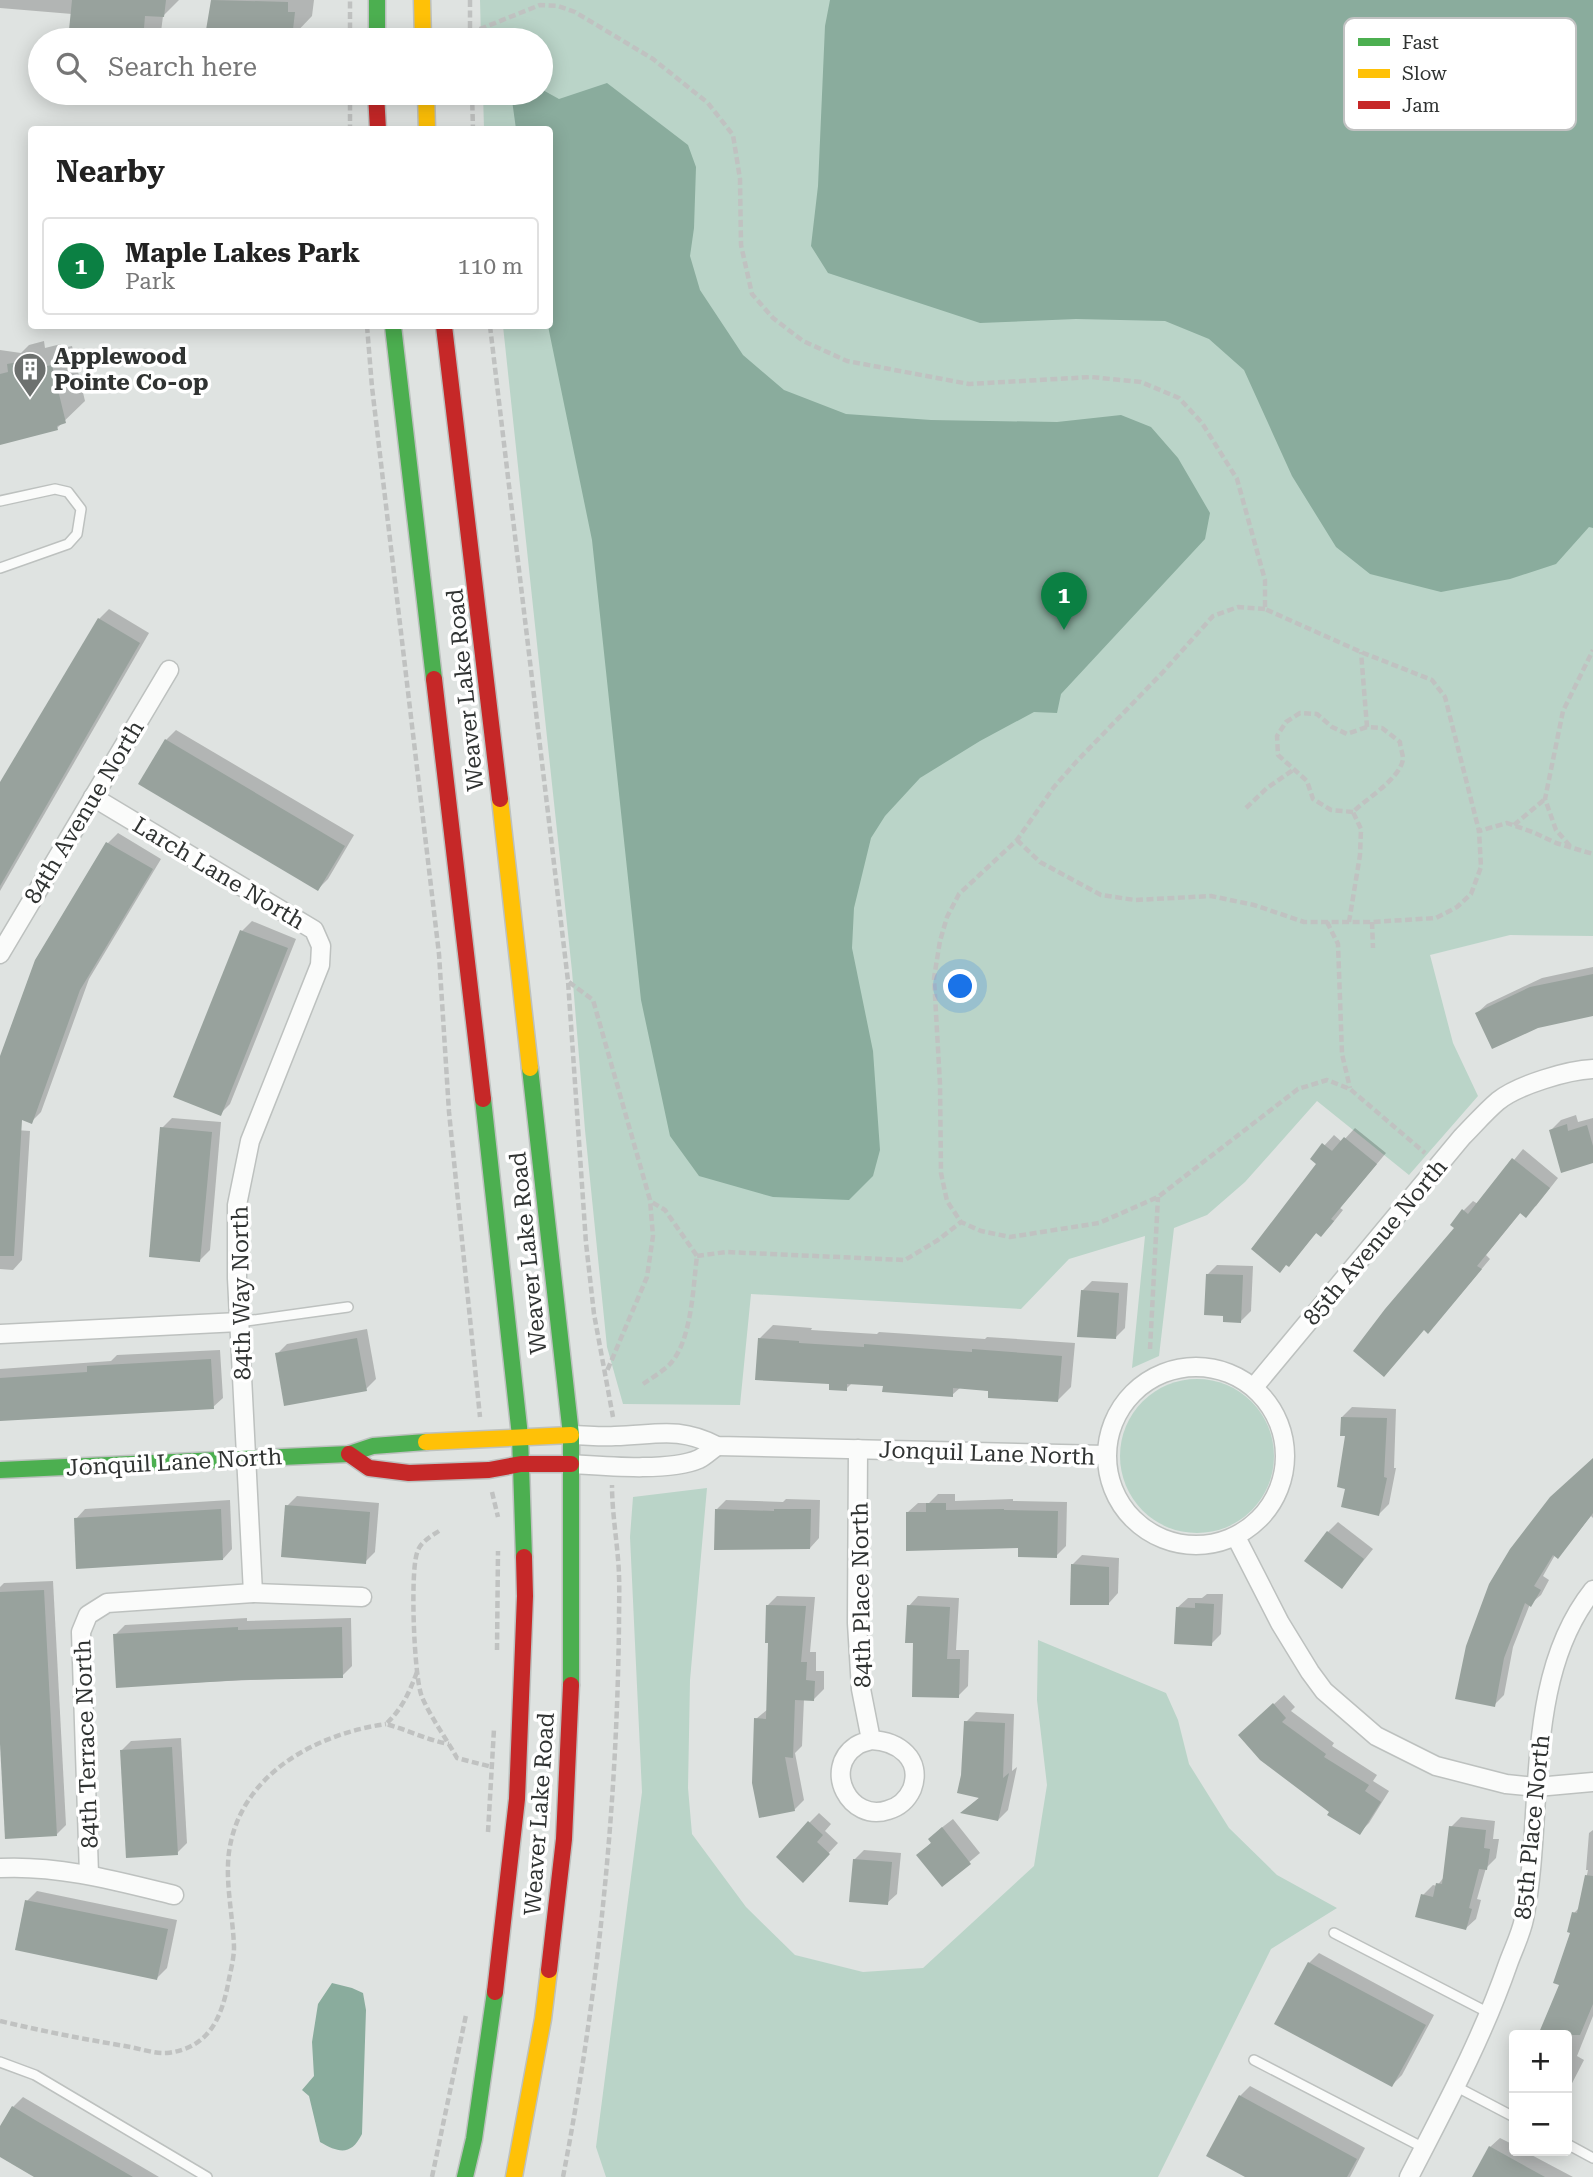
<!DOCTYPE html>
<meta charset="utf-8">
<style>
:root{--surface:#fff;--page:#f2f2f2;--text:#222;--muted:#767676;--line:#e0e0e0;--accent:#0b8043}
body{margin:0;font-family:"Roboto Serif",serif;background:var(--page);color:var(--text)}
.controls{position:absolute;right:21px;bottom:21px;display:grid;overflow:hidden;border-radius:7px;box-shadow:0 4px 18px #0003}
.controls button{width:63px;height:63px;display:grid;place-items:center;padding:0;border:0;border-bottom:2px solid var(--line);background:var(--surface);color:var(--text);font:35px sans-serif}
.you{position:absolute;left:961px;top:987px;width:24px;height:24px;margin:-18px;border:5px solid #fff;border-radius:50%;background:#1a73e8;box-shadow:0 0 0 10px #1a73e833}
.badge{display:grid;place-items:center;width:46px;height:46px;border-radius:50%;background:var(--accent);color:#fff;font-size:23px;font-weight:700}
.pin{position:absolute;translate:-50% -58px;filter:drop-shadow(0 2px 4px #0008)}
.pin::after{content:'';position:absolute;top:37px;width:24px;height:21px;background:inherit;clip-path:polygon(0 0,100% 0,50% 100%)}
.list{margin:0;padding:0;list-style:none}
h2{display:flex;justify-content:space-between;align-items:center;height:91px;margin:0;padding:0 28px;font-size:30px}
h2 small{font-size:23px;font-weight:400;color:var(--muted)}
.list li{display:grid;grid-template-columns:46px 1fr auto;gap:21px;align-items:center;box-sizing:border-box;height:98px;margin:0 14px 14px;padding:0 14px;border:2px solid var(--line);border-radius:7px}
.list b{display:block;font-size:26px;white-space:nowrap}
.list p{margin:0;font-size:23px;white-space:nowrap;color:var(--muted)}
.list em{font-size:23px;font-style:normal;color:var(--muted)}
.icon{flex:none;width:38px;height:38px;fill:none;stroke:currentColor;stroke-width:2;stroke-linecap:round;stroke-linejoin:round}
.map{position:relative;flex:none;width:1593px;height:2177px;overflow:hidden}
.search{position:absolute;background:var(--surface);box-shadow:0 4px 18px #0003;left:28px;top:28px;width:525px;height:77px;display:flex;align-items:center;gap:18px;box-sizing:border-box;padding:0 24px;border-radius:38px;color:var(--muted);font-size:26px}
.panel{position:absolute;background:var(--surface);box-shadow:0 4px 18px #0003;left:28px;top:126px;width:525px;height:203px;border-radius:7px}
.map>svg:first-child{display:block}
</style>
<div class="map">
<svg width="1593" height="2177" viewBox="0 0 1593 2177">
<rect width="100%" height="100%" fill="#dfe3e1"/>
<g fill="#bad4c8">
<path d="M480,0H1593V936L1510,935L1430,955L1453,1043L1478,1096L1409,1175L1317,1101L1245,1182L1207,1215L1174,1228L1159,1356L1132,1368L1145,1236L1069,1259L1021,1309L751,1294L740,1405L623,1404L607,1347L585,1130L572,971L503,326H550V130L484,129L483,93H541V40H481Z"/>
<circle cx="1197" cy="1456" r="77"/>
<path d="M707,1488L690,1680L688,1788L692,1834L746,1907L795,1955L863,1972L923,1968L1034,1866L1047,1785L1037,1700L1038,1640L1166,1693L1178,1720L1189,1764L1229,1828L1277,1875L1337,1908L1271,1949L1158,2177H606L596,2147L642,1792L630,1537L633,1497Z"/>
</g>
<g fill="#8aac9d">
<path d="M830,0H1593V528L1589,527L1556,564L1510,579L1441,592L1370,574L1336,547L1292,476L1244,370L1209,339L1165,321L1076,319L980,323L828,273L811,246L818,186L825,26Z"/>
<path d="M607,83L688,145L696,167L694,228L690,256L700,290L743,355L784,390L846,414L931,420L1057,422L1121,415L1151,427L1178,458L1210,513L1205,539L1061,694L1057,713L1034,712L980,741L920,778L885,816L871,838L854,908L852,948L873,1051L880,1150L873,1176L849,1200L773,1197L699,1176L670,1136L641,1000L592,540L548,326L550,130L516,129L511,93H541V89L559,99Z"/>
<path d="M332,1983L352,1988L363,1993L366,2010L362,2134C351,2156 339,2153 320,2142L309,2096L302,2090L314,2076L312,2042L318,2004Z"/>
</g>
<g fill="#0003">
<path d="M0,0H179L163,16L160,40L70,39L72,14L0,8Z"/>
<path d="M213,0H314L312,16L292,37L208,29Z"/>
<path d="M44,341L45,348L61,344L62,348L72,346L85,401L57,428L0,444V350L21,353L29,345Z"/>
<path d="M109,609L149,633L0,891V787L99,619Z"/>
<path d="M176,730L354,835L328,879L318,889L166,740Z"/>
<path d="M118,833L161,859L89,979L41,1112L31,1122L0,1111V1061L37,961L108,843Z"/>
<path d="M252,921L296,939L230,1104L220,1114L175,1096L242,931Z"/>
<path d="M1593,967V1014L1477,1013L1487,1004L1542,978Z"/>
<path d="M1576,1115L1578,1122L1593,1118V1161L1551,1130L1561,1120Z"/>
<path d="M172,1118L221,1122L210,1250L200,1260L162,1128Z"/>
<path d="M1355,1128L1386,1153L1340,1208L1343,1210L1331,1225L1321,1235L1317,1232L1289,1265L1319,1164L1312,1159L1334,1135L1342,1142Z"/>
<path d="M0,1129L30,1131L22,1260L13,1270L0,1269Z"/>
<path d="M1523,1149L1558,1178L1536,1206L1521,1212L1486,1255L1490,1259L1438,1321L1457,1228L1464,1210L1473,1201L1478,1204Z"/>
<path d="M1217,1265L1253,1266L1251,1311L1241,1321L1225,1314L1207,1275Z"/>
<path d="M1092,1281L1128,1283L1125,1328L1115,1338L1082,1291Z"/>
<path d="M773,1325L812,1328L811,1330L877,1334L879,1332L985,1339L987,1337L1075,1343L1071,1387L1058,1400L961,1387L952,1395L884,1384L853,1382L846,1389L831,1383L759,1339Z"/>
<path d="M367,1329L376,1379L366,1389L277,1354L287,1344Z"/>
<path d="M220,1350L223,1398L213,1407L0,1419V1369L111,1361L117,1355Z"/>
<path d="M1352,1407L1396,1409L1394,1468H1396L1389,1504L1379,1514L1347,1488V1434L1342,1417Z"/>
<path d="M1593,1459V1518L1591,1516L1558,1557L1555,1555L1543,1576L1549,1580L1541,1595L1530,1604L1513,1647L1504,1695L1494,1705L1457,1698Z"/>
<path d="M938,1494H955V1501L1013,1499V1501L1067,1502L1066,1546L1056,1556L908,1512L918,1503H929Z"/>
<path d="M297,1496L379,1503L375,1552L365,1562L287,1506Z"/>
<path d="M786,1499L820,1500L819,1538L810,1548L717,1509L726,1500L783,1502Z"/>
<path d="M230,1500L232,1549L223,1559L76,1519L85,1509Z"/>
<path d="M1338,1522L1373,1549L1342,1587L1328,1532Z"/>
<path d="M1082,1555L1119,1558L1118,1593L1109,1603L1072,1565Z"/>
<path d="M53,1581L66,1825L56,1835L0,1707V1587L4,1583Z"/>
<path d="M1207,1594H1223L1221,1634L1211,1644L1178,1607L1188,1598H1202Z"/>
<path d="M777,1596L815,1597L810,1652H816V1671H824V1689L814,1699H804L802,1746L795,1753L804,1800L794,1810L756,1719L768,1709L770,1641L767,1606Z"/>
<path d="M918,1596L959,1598L956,1650H969L968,1686L958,1696L915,1642L909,1606Z"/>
<path d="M247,1618V1621L351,1618L352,1666L342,1676L117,1686L115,1635L125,1625Z"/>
<path d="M1284,1695L1295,1707L1291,1711L1334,1743L1332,1746L1377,1775L1373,1781L1389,1791L1369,1823L1359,1833L1331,1811L1250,1726Z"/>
<path d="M976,1712L1014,1714L1012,1771L1017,1767L1008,1810L998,1820L963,1812L981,1796L963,1775L966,1722Z"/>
<path d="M181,1738L187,1843L177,1853L121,1751L131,1741Z"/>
<path d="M819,1813L831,1824L825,1831L838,1843L813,1870L809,1823Z"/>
<path d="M1461,1817L1495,1821L1493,1839H1499L1496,1858L1486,1868L1477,1899L1481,1900L1476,1919L1466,1928L1423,1895L1433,1885L1437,1886L1444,1877L1451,1827Z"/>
<path d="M953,1819L980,1853L942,1885L919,1855L932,1842L940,1829Z"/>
<path d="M1593,1830V2016L1577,2056L1584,2060L1567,2093V2035H1543L1561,1984L1574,1913L1580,1907L1588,1870H1586L1589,1833Z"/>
<path d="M864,1850L901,1853L897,1894L887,1903L854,1860Z"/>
<path d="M37,1891L177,1920L167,1968L157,1978L27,1901Z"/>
<path d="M1319,1953L1434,2015L1402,2075L1392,2085L1309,1963Z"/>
<path d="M1250,2086L1365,2148L1350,2177H1249L1240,2096Z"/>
<path d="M23,2097L159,2177H37L0,2156V2129L13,2107Z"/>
<path d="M1500,2138L1514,2145V2151H1524L1573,2177H1474L1490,2147Z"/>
</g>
<g fill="#98a29d">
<path d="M72,0H166L164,17L145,16L143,40H68Z"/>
<path d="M211,0L288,2V12H295L292,38L206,30Z"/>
<path d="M24,361L25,368L41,364L42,367L52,365L66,423L57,426L58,430L0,445V374L8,372L7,364Z"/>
<path d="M98,618L140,643L0,886V782Z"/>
<path d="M165,739L345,846L318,891L138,784Z"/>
<path d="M106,842L153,869L80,990L32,1124L22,1120L14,1256H0V1056L35,960Z"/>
<path d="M240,930L288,948L221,1116L173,1097Z"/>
<path d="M1593,974V1016L1538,1028L1492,1049L1475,1013L1530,987Z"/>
<path d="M1567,1124L1568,1131L1587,1125L1593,1146V1163L1561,1173L1549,1130Z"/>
<path d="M160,1127L212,1132L200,1262L149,1257Z"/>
<path d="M1344,1137L1377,1164L1331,1219L1334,1221L1321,1237L1316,1233L1289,1267L1286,1265L1280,1273L1251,1249L1316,1164L1310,1159L1322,1143L1332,1151Z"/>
<path d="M1512,1158L1550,1188L1526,1218L1520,1213L1477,1266L1482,1269L1428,1334L1424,1330L1384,1377L1353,1351L1385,1309L1454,1228L1450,1225L1462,1209L1468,1214Z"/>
<path d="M1206,1274L1243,1275L1241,1323L1223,1322V1316L1204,1315Z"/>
<path d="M1081,1290L1119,1293L1116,1339L1077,1337Z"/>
<path d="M357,1338L367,1391L284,1406L275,1353Z"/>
<path d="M758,1338L799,1341V1343L864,1347V1344L972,1352V1349L1062,1356L1058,1402L988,1398V1391L953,1388V1397L882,1392L883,1386L847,1384V1391L829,1390V1384L755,1380Z"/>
<path d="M211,1359L214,1409L0,1421V1378L87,1372V1366Z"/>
<path d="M1341,1417L1387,1418L1384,1477L1387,1478L1379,1516L1341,1507L1345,1489L1337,1487L1345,1436H1340Z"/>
<path d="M1593,1458V1513L1558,1559L1553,1555L1534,1586L1541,1590L1531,1607L1525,1603L1504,1658L1495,1707L1455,1699L1466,1646L1489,1584L1510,1549L1550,1497Z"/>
<path d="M926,1503H946V1510L1004,1509V1510L1058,1511L1057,1558L1018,1557V1548L906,1551V1512H926Z"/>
<path d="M285,1505L370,1512L366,1564L281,1557Z"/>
<path d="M221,1509L223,1560L76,1569L74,1518Z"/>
<path d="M715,1509L774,1511V1509H811L810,1549L714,1550Z"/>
<path d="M1327,1531L1364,1559L1342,1589L1304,1561Z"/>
<path d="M1071,1564L1109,1567V1605H1070Z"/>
<path d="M44,1590L57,1836L5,1839L0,1744V1592Z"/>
<path d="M1195,1603L1214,1604L1212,1646L1174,1644L1176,1607L1195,1608Z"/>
<path d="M766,1605L806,1606L801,1662H807L806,1680L815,1681L814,1701L795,1700L793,1758L785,1757L795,1811L759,1818L752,1783L754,1718L766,1719L768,1643H765Z"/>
<path d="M907,1605L950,1607L947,1659H960L959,1698L912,1697L913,1643H905Z"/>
<path d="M238,1627V1630L342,1627L343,1678L241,1680L116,1688L113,1634Z"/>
<path d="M1273,1703L1286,1718L1282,1722L1326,1754L1324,1757L1369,1785L1365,1791L1381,1802L1360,1835L1327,1815L1329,1812L1260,1760L1238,1735Z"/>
<path d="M964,1721L1005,1723L1003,1778L1009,1773L998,1821L960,1813L979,1798L957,1793L961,1775Z"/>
<path d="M172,1747L178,1855L126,1858L120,1750Z"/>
<path d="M808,1821L823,1835L817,1842L830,1854L803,1883L776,1857Z"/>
<path d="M1449,1826L1486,1830L1484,1848L1490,1849L1487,1870L1479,1869L1469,1908L1472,1909L1466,1930L1415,1917L1421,1894L1433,1897L1436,1883L1442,1884Z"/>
<path d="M942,1827L971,1864L942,1887L916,1855L931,1843L928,1839Z"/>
<path d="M853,1859L892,1862L888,1905L849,1902Z"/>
<path d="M1585,1875L1593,1876V2004L1580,2035H1538L1559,1985L1553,1983L1570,1933L1567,1932L1572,1912L1577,1913Z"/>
<path d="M25,1900L168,1929L157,1980L15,1950Z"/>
<path d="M1308,1962L1426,2025L1392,2087L1274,2024Z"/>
<path d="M1239,2095L1357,2159L1347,2177H1245L1206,2156Z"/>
<path d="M12,2106L35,2120L133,2177H34L0,2157V2126Z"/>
<path d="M1489,2146L1545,2177H1472Z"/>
</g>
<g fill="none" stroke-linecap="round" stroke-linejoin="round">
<defs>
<g id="lane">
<path d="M0,501L55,489L68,492L81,509L77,534L68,544L0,568"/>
<path d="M239,1322L348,1307"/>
<path d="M1334,1933L1489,2013"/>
<path d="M1254,2060L1424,2148"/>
<path d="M0,2062L35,2075L207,2177"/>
<path d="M1455,2086L1514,2117"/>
<path d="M1567,2144L1593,2158"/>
</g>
<g id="street">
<path d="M93,797L314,930L321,946L320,965L250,1141L237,1205V1278L253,1593"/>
<path d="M0,954L169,670"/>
<path d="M0,1334L239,1322"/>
<circle cx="1196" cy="1456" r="89"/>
<path d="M1254,1387L1462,1137C1474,1125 1485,1112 1498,1101C1518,1085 1568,1070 1593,1069"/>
<path d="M571,1435C586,1435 600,1437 615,1436C656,1435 678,1426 717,1446L1106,1455"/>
<path d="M858,1449L857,1623L861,1689L871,1740C866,1742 860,1743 856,1746C822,1769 850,1823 888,1810C899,1807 907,1800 912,1789C923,1759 898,1741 871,1740"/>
<path d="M571,1464C603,1466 670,1472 699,1459C705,1456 711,1450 717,1446"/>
<path d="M1236,1537L1280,1623L1310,1672L1324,1691L1376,1736L1436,1766L1506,1784L1537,1787L1593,1782"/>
<path d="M0,1868C59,1865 117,1881 174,1895"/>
<path d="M89,1874L81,1632L88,1615L107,1603L253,1593L362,1597"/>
<path d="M1409,2177C1445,2107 1482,2039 1508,1964C1513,1950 1521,1934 1524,1919C1545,1813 1522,1679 1593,1590"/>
</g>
<g id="fast">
<path d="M377,0V40"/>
<path d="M393,326L434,679"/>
<path d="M530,1068L571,1435V1685"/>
<path d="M483,1099L520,1436L524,1557"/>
<path d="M0,1470L349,1454L373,1446L426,1442"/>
<path d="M465,2177L474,2139L495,1992"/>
</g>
<g id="slow">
<path d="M422,0L423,40"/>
<path d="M426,93L427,130"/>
<path d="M500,799L530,1068"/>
<path d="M426,1442L571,1435"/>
<path d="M514,2177L543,2019L549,1970"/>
</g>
<g id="jam">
<path d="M376,93L378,130"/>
<path d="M444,326L500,799"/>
<path d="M434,679L483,1099"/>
<path d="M349,1454L369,1468L409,1473L489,1470L521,1464H571"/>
<path d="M549,1970L564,1839L571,1685"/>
<path d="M495,1992L517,1799L525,1596L524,1557"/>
</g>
</defs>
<use href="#lane" stroke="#bdc1bf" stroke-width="12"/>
<use href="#street" stroke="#bdc1bf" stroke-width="21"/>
<use href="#fast" stroke="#bdc1bf" stroke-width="19"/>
<use href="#slow" stroke="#bdc1bf" stroke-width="19"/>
<use href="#jam" stroke="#bdc1bf" stroke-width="19"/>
<g stroke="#c0c2c1" stroke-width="4.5" stroke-dasharray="7 3.5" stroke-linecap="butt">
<path d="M470,0V40"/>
<path d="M470,33L540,5L558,6L575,12L653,59L708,103L733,135L740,179L741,245L752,294L773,318L803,341L847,361L969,384L1091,377L1141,382L1179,398L1202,423L1237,479L1265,580V609L1361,652L1432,680L1445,697L1479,831L1507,823L1535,833L1556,843L1593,854"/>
<path d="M350,40V0"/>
<path d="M350,93V130"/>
<path d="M472,93L473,130"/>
<path d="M367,326L372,387L439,954L449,1112L480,1417"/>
<path d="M490,326L568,981L586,1243L594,1314L613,1417"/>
<path d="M1265,609L1238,607L1213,616L1163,672L1077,761L1054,787L1017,840L959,894L947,917L940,941L934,978L940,1084L941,1173L947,1201L961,1222L981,1231L1010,1237L1099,1223L1158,1197L1298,1089L1327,1080L1350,1089L1425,1153"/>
<path d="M1246,808L1267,788L1293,770"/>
<path d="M1353,812L1331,810L1313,799L1307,781L1278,755L1277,736L1286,722L1300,713L1317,714L1332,727L1347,734L1367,727"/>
<path d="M1514,825L1545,799"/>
<path d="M1017,840L1040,862L1101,895L1135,900L1211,896L1254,905L1304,922H1372L1436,918L1457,907L1471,894L1481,867L1479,831"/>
<path d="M1570,846L1556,830L1545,799L1563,711L1593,650"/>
<path d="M1327,922L1338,944L1342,1054L1350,1088"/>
<path d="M1349,922L1360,855L1361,829L1353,812C1367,798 1400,779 1403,759C1403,754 1400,747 1400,742L1382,728L1367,727L1361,652"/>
<path d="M1372,922L1373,948"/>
<path d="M569,982L593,1000L650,1200L653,1236L647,1277L607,1371"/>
<path d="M697,1256L726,1252L905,1260L938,1240L961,1222"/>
<path d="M1150,1349L1158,1197"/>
<path d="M643,1384C652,1378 663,1371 670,1364C692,1340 693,1287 697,1256L665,1210L650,1201"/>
<path d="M492,1492L498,1517"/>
<path d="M439,1531C430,1537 420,1542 417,1553C410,1573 414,1679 422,1697C431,1718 446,1738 457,1758L492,1767"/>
<path d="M497,1650L498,1551"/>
<path d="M417,1672C409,1693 402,1709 386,1724C408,1730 427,1740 449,1744"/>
<path d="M488,1832L494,1729"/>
<path d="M0,2021C42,2031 83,2039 125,2046C138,2048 154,2054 167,2053C210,2048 222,2017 229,1979C231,1969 234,1958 234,1947C233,1916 225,1883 229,1852C240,1774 316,1734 386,1724"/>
<path d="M432,2177L466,2015"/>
<path d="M563,2177C598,1995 617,1809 619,1623C619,1602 620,1580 618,1559C616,1534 612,1510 612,1485"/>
</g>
<use href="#lane" stroke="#fafbfa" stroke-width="9"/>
<use href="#street" stroke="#fafbfa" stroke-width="18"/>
<use href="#fast" stroke="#4caf50" stroke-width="16"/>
<use href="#slow" stroke="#ffc107" stroke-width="16"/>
<use href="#jam" stroke="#c62828" stroke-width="16"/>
</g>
<defs>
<symbol id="building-pin" viewBox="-11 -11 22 30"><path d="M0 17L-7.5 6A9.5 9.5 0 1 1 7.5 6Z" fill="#6d716f" stroke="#fff"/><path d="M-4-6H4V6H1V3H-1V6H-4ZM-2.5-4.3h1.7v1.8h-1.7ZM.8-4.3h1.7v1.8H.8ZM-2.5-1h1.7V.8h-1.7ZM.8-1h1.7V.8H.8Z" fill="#fff"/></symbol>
</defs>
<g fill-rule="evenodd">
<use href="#building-pin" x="11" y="350" width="38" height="52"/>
</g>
<g text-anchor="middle" stroke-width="7" stroke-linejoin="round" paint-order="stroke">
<g font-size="23" font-weight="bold" fill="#303332" stroke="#fff" text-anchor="start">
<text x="54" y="364">Applewood<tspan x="54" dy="26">Pointe Co-op</tspan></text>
</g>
<g font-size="23" fill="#303332" stroke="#fff">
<text transform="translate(465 690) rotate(-96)" y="8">Weaver Lake Road</text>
<text transform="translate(84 812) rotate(-59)" y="8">84th Avenue North</text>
<text transform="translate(219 873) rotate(31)" y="8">Larch Lane North</text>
<text transform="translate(1375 1242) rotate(-50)" y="8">85th Avenue North</text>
<text transform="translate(528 1253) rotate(-96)" y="8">Weaver Lake Road</text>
<text transform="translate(241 1293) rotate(-91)" y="8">84th Way North</text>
<text transform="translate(987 1453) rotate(2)" y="8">Jonquil Lane North</text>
<text transform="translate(174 1462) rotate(-3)" y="8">Jonquil Lane North</text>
<text transform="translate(861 1595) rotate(-91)" y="8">84th Place North</text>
<text transform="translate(86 1744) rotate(-92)" y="8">84th Terrace North</text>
<text transform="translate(539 1814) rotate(-86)" y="8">Weaver Lake Road</text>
<text transform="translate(1532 1827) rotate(-84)" y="8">85th Place North</text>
</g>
</g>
<rect x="1344" y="18" width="232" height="112" rx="10" fill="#fff" stroke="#c1c2c2" stroke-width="2"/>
<rect x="1358" y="38" width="32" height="8" fill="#4caf50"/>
<rect x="1358" y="69" width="32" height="9" fill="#ffc107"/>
<rect x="1358" y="101" width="32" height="8" fill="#c62828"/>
<g font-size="19" fill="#303332">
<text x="1402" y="49">Fast</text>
<text x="1402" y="80">Slow</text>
<text x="1402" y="112">Jam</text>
</g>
</svg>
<div class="controls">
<button>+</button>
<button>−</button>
</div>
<div class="you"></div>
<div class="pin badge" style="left:1064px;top:630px">1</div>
<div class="search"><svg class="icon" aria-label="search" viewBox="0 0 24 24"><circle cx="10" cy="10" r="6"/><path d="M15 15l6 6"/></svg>Search here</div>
<section class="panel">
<h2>Nearby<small></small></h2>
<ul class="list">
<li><span class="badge">1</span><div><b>Maple Lakes Park</b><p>Park</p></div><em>110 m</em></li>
</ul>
</section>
</div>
